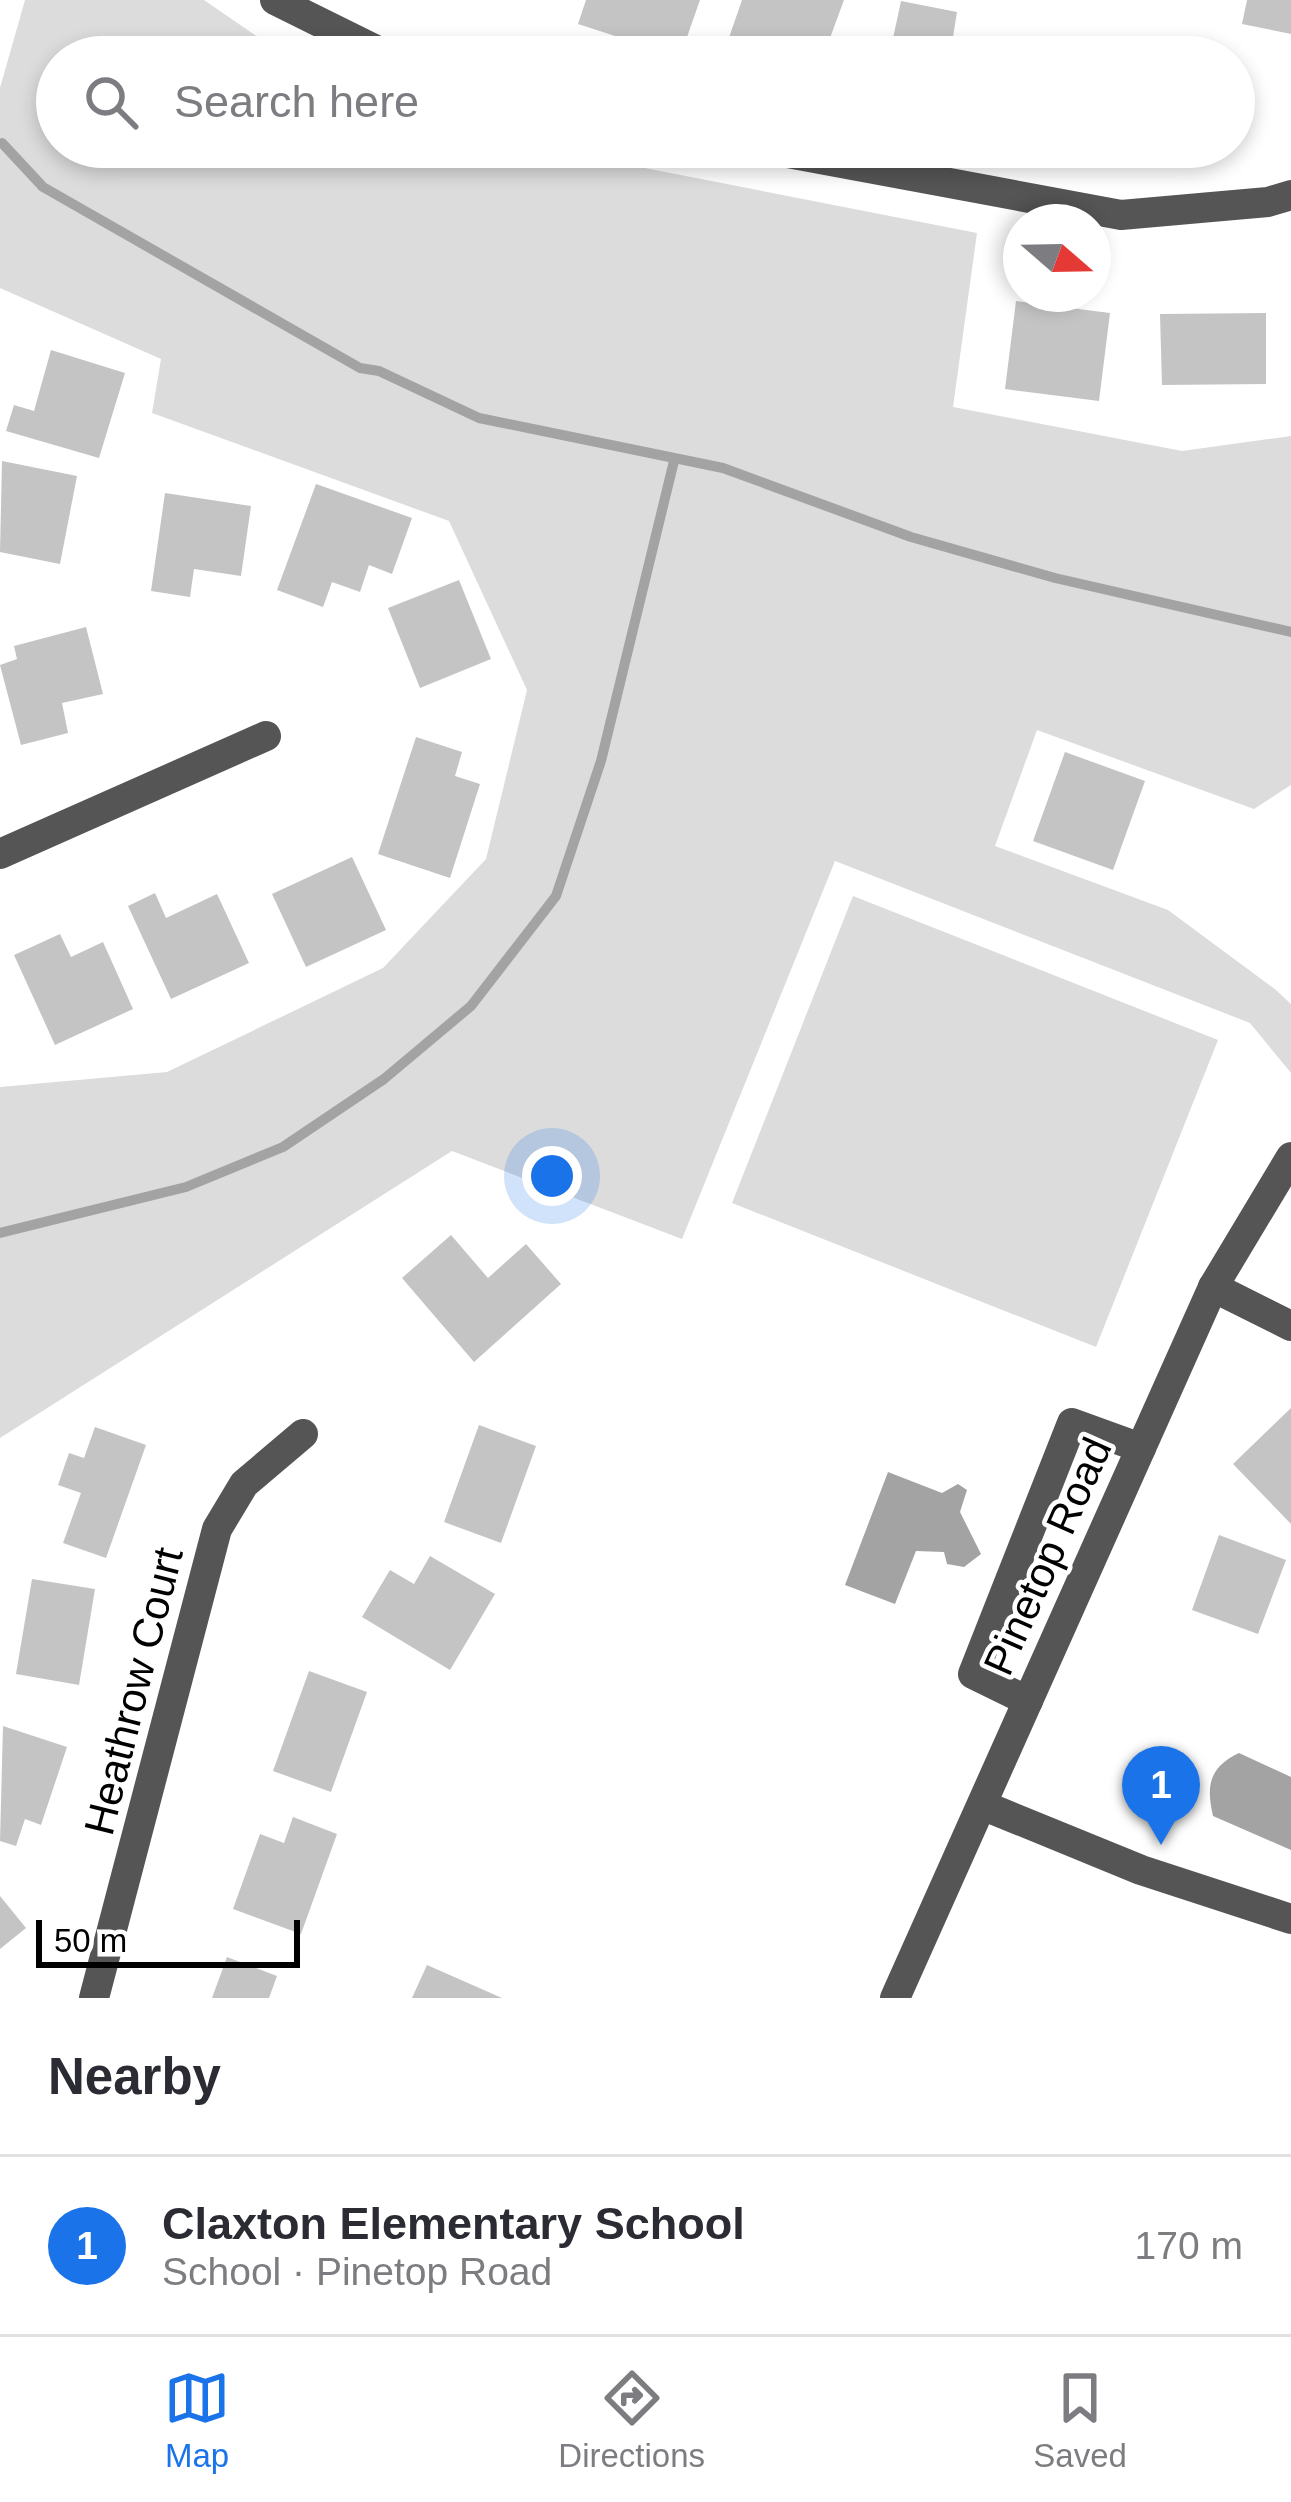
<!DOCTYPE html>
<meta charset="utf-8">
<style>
:root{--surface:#fff;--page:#f2f2f3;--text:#2b2b33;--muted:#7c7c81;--line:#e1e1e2;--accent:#1a73e8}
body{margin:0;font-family:Helvetica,sans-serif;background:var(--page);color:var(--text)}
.compass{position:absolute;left:1003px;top:204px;width:108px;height:108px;border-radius:50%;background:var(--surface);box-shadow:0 6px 18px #0003;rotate:110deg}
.scale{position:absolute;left:36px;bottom:30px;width:264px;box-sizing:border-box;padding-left:12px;border:6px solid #000;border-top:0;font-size:33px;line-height:42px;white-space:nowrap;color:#000;-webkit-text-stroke:9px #fff;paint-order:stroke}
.you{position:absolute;left:552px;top:1176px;width:42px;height:42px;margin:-30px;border:9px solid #fff;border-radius:50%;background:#1a73e8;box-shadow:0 0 0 18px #1a73e833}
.badge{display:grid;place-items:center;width:78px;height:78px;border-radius:50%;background:var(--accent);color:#fff;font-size:39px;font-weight:700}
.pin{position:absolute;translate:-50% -99px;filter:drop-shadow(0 3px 6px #0008)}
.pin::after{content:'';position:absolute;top:63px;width:42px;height:36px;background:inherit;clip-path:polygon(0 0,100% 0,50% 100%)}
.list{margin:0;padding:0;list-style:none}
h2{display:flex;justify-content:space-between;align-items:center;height:156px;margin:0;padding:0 48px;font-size:51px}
h2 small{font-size:39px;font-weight:400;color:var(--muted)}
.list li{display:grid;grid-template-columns:78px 1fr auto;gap:36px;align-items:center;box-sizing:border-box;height:180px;padding:0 48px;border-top:3px solid var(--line)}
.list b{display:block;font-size:45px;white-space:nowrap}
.list p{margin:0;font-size:39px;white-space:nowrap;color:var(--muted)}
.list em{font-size:39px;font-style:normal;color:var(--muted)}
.icon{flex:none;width:66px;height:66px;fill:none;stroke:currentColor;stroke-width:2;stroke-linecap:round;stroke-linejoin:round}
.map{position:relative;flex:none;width:1291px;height:1998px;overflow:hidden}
.search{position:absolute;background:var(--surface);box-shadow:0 6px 18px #0003;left:36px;right:36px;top:36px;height:132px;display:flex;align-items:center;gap:30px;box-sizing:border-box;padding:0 42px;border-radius:66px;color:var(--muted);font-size:45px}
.sheet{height:336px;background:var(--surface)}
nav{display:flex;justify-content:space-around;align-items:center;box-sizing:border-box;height:168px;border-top:3px solid var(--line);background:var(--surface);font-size:33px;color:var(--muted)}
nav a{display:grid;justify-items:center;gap:6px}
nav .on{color:var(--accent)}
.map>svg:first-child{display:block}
</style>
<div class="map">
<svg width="1291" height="1998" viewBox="0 0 1291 1998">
<rect width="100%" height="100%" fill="#fff"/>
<g fill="#dcdcdc">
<path d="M25,0H204L287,57H57V147H537L977,233L953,407L1182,451L1291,436V785L1254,809L1037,730L995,846L1168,910L1276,990L1291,1004V1073L1250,1023L835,861L682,1239L452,1151L0,1438V1087L167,1072L383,968L486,859L527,690L449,521L152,413L161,359L0,288V88Z"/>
<path d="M853,896L1218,1040L1096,1347L732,1203Z"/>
</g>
<g fill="#a3a3a3">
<path d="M888,1472L942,1493L958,1484L967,1490L960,1512L981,1554L964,1567L947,1564L944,1552L916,1551L895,1604L845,1585Z"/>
<path d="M1239,1753L1291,1777V1850L1213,1816C1206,1786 1209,1767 1239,1753Z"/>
</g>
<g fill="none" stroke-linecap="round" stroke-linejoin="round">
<g stroke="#a3a3a3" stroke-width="10">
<path d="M2,143L43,187L360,368L379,371L479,418L723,468L911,537L1055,578L1291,632"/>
<path d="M0,1233L186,1187L283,1147L384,1079L471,1006L556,896L601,761L674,461"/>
</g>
</g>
<g fill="#c4c4c4">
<path d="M586,0H700L680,57L578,24Z"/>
<path d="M742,0H844L823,57H738L724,52Z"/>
<path d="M1247,0H1291V34L1242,24Z"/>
<path d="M901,1L957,12L953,37L995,46L992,57H889Z"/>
<path d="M1016,301L1110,313L1099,401L1005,389Z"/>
<path d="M1266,313V384L1162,385L1160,314Z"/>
<path d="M51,350L125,373L99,458L6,431L14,405L34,411Z"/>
<path d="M2,461L77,476L60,564L0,552Z"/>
<path d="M316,484L412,518L392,574L369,565L360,592L332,582L323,607L277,590Z"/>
<path d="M165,493L251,506L241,576L194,569L190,597L151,591Z"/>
<path d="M459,580L491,659L420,688L388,608Z"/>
<path d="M86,627L103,694L62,703L68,733L21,745L0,665L17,659L14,646Z"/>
<path d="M416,737L462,752L455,776L480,784L450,878L378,854Z"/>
<path d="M1065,752L1145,781L1113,870L1033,841Z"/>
<path d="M352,857L386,930L306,967L272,894Z"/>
<path d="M155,893L166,918L217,894L249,963L171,999L128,906Z"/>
<path d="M60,934L71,957L103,942L133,1009L55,1045L14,955Z"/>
<path d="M451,1235L488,1278L526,1244L561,1284L474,1362L402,1278Z"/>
<path d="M1291,1408V1524L1233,1464Z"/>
<path d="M479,1425L536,1446L501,1543L444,1522Z"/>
<path d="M95,1427L146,1445L106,1558L63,1543L81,1493L58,1485L69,1453L84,1458Z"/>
<path d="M1219,1535L1286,1560L1258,1634L1192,1610Z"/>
<path d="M430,1556L495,1594L450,1670L362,1617L390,1570L414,1584Z"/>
<path d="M32,1579L95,1589L79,1685L16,1674Z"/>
<path d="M309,1671L367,1692L331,1792L273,1771Z"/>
<path d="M3,1726L67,1747L41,1825L25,1819L16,1846L0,1841Z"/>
<path d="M293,1817L337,1834L301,1934L233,1909L260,1834L284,1843Z"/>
<path d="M0,1896L26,1928L0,1949Z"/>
<path d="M227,1957L277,1976L269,1998H212Z"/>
<path d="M427,1965L502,1998H412Z"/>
</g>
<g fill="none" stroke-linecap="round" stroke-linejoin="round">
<g stroke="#555" stroke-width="30">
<path d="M275,0L390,57"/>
<path d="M756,147L1121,215L1268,202L1291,195"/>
<path d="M0,854L266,736"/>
<path d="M1213,1287L1291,1326"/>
<path d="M1028,1701L973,1674L1072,1423L1141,1448"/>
<path d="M982,1805L1141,1870L1291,1919"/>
<path d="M94,1998L217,1529L244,1484L303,1434"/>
<path d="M895,1998L1213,1287L1291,1157"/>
</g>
</g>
<g text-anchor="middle" stroke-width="9" stroke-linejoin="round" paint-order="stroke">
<g font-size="42" fill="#000" stroke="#fff">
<text transform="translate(1047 1556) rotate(-66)" y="15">Pinetop Road</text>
<text transform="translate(133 1691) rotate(-76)" y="15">Heathrow Court</text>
</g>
</g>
</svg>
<svg class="compass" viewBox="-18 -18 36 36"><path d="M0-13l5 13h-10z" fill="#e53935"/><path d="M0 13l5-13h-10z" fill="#7c7c81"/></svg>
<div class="scale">50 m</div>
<div class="you"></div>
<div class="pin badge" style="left:1161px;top:1845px">1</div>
<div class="search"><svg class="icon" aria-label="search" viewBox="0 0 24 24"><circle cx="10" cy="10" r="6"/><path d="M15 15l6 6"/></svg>Search here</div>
</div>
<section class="sheet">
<h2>Nearby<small></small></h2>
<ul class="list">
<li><span class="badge">1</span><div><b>Claxton Elementary School</b><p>School · Pinetop Road</p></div><em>170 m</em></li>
</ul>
</section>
<nav>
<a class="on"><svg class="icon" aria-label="map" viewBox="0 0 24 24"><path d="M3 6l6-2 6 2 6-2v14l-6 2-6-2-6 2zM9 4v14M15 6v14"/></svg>Map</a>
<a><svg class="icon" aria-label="directions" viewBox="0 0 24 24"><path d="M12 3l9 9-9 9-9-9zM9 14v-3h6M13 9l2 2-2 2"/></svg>Directions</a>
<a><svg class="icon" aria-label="saved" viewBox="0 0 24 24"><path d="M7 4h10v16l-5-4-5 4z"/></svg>Saved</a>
</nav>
